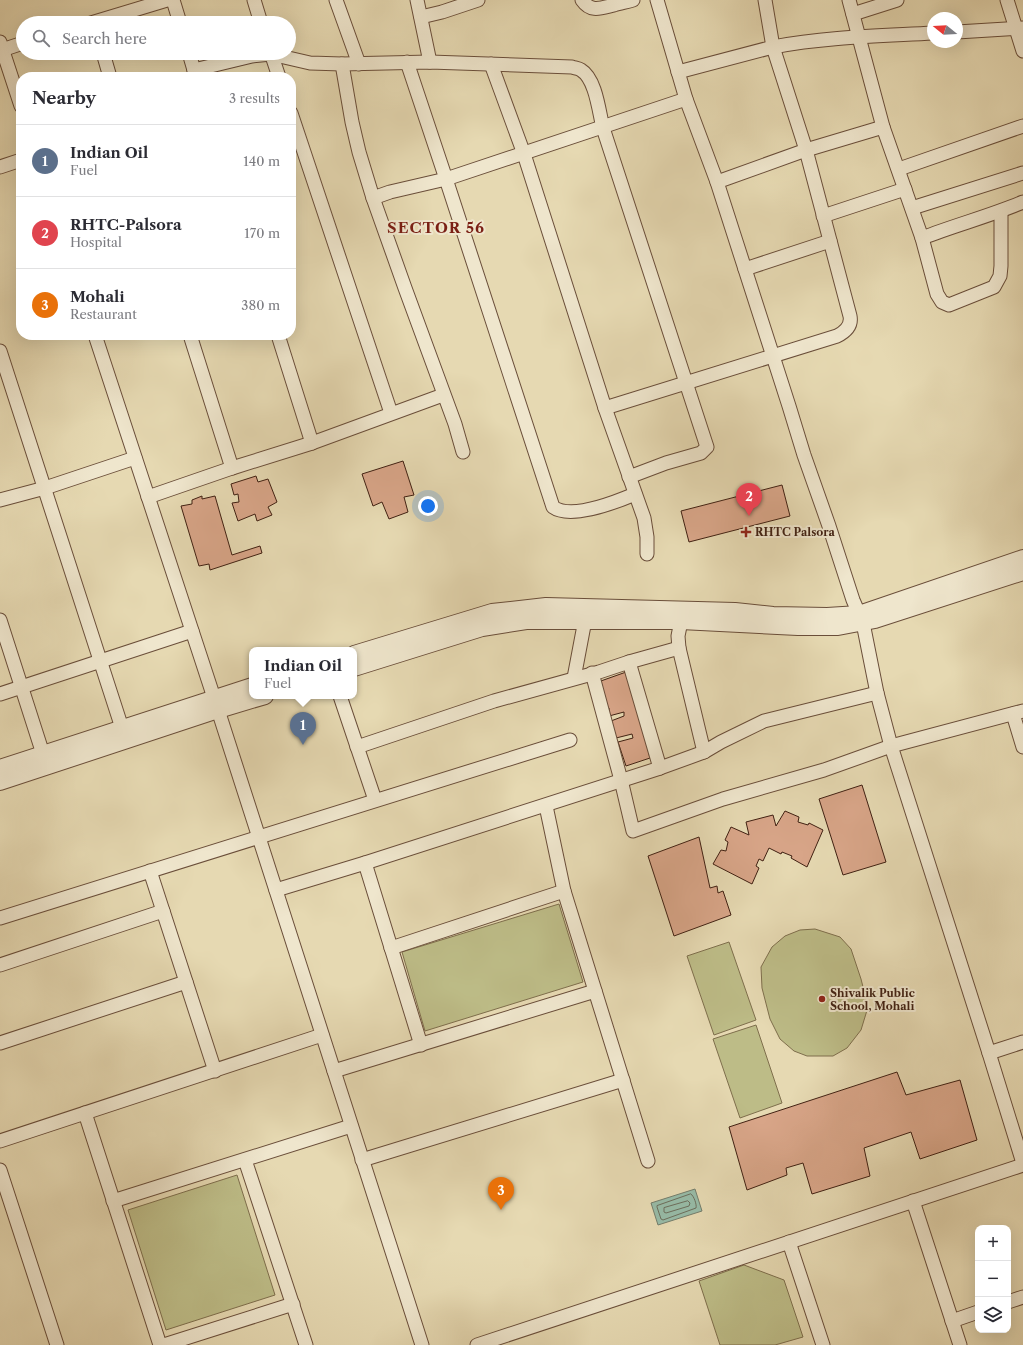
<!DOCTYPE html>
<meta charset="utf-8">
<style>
:root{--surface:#fff;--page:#f2f2f3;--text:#2b2b33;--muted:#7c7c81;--line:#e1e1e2;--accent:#0b8043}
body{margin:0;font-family:"Libre Caslon Text",serif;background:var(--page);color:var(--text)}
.controls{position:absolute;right:12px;bottom:12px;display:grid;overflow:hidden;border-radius:8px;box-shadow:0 4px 16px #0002}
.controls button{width:36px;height:36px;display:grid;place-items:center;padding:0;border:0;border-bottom:1px solid var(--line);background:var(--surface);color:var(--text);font:20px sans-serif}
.compass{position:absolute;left:927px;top:12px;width:36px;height:36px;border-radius:50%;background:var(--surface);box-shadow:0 4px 16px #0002;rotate:288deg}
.you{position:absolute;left:428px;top:506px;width:14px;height:14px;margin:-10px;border:3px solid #fff;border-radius:50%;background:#1a73e8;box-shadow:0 0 0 6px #1a73e833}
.badge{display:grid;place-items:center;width:26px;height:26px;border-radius:50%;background:var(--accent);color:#fff;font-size:13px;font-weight:700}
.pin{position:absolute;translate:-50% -33px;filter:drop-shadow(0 1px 2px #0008)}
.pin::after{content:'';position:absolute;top:21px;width:14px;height:12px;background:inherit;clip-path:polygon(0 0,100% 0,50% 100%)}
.popup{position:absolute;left:249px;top:647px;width:108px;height:52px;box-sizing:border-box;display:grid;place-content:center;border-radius:8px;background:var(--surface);filter:drop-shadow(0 1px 3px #0005);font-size:13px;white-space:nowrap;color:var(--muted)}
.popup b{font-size:15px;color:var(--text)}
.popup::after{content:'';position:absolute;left:50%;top:100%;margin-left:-8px;border:8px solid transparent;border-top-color:var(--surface)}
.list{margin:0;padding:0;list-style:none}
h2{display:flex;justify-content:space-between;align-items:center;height:52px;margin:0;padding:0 16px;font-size:17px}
h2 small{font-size:13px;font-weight:400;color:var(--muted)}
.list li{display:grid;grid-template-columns:26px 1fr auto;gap:12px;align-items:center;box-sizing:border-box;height:72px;padding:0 16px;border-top:1px solid var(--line)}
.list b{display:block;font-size:15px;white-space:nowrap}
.list p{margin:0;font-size:13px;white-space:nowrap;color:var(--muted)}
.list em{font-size:13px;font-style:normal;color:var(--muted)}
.icon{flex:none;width:22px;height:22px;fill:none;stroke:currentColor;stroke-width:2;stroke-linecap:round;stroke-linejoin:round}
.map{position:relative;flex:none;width:1023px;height:1345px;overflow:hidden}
.search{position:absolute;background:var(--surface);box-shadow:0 4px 16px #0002;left:16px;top:16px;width:280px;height:44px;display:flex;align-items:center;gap:10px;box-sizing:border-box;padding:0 14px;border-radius:22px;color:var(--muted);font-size:15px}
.panel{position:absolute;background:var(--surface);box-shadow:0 4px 16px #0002;left:16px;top:72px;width:280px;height:268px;border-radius:16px}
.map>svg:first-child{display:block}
</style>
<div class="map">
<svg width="1023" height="1345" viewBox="0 0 1023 1345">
<rect width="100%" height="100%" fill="#e6d9b2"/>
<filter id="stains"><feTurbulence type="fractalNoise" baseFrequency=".005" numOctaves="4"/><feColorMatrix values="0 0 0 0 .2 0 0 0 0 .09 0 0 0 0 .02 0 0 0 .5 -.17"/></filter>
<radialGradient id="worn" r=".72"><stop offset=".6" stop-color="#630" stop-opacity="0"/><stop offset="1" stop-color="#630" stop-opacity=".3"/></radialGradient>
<g fill="#bdbc87" stroke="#7e6e4c">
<path d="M559,904L583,982L425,1031L402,952Z"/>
<path d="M815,929L840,937L851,949L861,979L868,1007L861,1030L847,1048L833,1056H807L794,1051L780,1039L770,1019L762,988L761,967L772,947L785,936L800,930Z"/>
<path d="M729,942L756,1020L714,1035L687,956Z"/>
<path d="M756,1025L782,1103L740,1118L713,1039Z"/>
<path d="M237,1175L275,1295L166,1330L128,1210Z"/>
<path d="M744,1265L784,1280L803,1337L775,1345H720L699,1281Z"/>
</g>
<path fill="#97bba7" stroke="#747d6b" d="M695,1189L702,1211L658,1225L651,1203Z"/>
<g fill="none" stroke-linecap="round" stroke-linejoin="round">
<g stroke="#6c6e5c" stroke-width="1">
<path d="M691,1194C694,1196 697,1205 696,1208L663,1220L661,1219L657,1207V1206Z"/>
<path d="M688,1201L690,1203L689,1206L666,1213L664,1212V1208Z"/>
</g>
</g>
<g fill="#d8a588" stroke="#402012">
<path d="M403,461L414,495L404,497L408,512L389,519L382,502L373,506L362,474Z"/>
<path d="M256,476L258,482L268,479L277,502L268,507L272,515L257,521L255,514L238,521L232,503L239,502L238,494L234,495L231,484Z"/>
<path d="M782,485L790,516L689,542L681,511Z"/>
<path d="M202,496V499L215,496L232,555L260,546L262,553L210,570L209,564L199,566L181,506L192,504V500Z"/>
<path d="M629,671L650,758L626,766L618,742L633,738L632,734L616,738L611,721L624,716V712L609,716V708L605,707L598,682Z"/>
<path d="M862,785L886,862L843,875L819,799Z"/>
<path d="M785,811L799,817L798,822L808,825L809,823L823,830L807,867L791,858L792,856L782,852L781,854L769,848L763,861L759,859L756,866L759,868L752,884L713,864L721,850L726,851L728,842L725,840L731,827L749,835L746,822L773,815L776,826Z"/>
<path d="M699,837L710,888L717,886L718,893L723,891L731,915L674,936L648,856Z"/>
<path d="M897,1072L906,1095L960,1080L977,1140L920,1159L911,1132L864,1148L870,1176L812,1194L803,1163L786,1168L787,1175L747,1190L729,1127Z"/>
</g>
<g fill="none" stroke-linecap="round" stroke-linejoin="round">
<defs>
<g id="minor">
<path d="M173,0L180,23"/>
<path d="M254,0L261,23"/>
<path d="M336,0L359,64"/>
<path d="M417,0L430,62"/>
<path d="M582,0C591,13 601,8 614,5C620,3 627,2 633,0"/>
<path d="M657,0L686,99L717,182L789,406L804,455L829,526L853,600L863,623L877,693L891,746L989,1053L1023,1163"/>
<path d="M849,0L883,127L922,238L937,294L942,302L949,305L994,287L1000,276L1001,266V211"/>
<path d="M1007,0L1023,51"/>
<path d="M853,14L897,0"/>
<path d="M421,17L442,12L478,0"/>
<path d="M91,23L167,0"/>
<path d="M957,32L1023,28"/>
<path d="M0,42L21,106"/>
<path d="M2,50L23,43"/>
<path d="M103,53L110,77"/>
<path d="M189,53L196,77"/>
<path d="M271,53L279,77"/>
<path d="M407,62L446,179L553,507C571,520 616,502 635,494"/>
<path d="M342,64L352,122L359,152L373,198L405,288L455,424L463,452"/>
<path d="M491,64L524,154L605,408L644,518L647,537V554"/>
<path d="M194,70L252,56L271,54L310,63L342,64L430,62L572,67C574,68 578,68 581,70C596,79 599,112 603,128L707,447L701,453L666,463L629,477"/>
<path d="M678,72L773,47C825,37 880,36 933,33"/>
<path d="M291,113L391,413"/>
<path d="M0,167L21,160"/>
<path d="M899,169L1023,126"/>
<path d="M717,182L806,150L883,127"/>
<path d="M373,198L390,192L446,179L686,99"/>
<path d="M912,208L1023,173"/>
<path d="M823,216L905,189"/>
<path d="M922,238C955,225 990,216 1023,202"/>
<path d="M745,269L830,241"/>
<path d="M95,335L218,710L422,1345"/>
<path d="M190,335L232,468"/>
<path d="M278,335L312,443"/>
<path d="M0,351L122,728"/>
<path d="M605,408L837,336C845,332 852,326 850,316L806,150L773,47L765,0"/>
<path d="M148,497L232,468L312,443L443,395"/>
<path d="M0,500L45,488L135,458"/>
<path d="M0,620L43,754"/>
<path d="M681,621L678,636L679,648L704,752"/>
<path d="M629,662L660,768"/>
<path d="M592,673L621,780L633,831L723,799L824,770L891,746L1023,711"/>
<path d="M574,678L585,620"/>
<path d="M0,694L192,631"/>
<path d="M340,696L375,800"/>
<path d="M1013,714L1023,747"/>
<path d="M357,747L494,701L599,672L629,662L679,648"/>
<path d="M546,806L564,891L648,1161"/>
<path d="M365,863L421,1045"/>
<path d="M150,871L215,1071"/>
<path d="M276,890L365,863L660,768L704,752L721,742L764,721L877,693"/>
<path d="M0,918L570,740"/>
<path d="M391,948L564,891"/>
<path d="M0,965L163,911"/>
<path d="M0,1043L186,982"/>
<path d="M989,1053L1023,1042"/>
<path d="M334,1071L595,991"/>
<path d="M85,1113L160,1345"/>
<path d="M0,1141L322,1035"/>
<path d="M245,1160L306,1345"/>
<path d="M362,1160L623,1080"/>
<path d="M0,1170L57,1345"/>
<path d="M113,1201L351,1126"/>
<path d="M913,1201L960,1345"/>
<path d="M789,1242L823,1345"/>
<path d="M1008,1302L1023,1297"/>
<path d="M952,1321L978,1312"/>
<path d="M164,1345L293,1304"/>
<path d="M477,1345L1023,1165"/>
</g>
<g id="tertiary">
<path d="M354,654L492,612L546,606L735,611L773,615L827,616L859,614L1023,558"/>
<path d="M354,668L482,628L526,621H681L798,627H838L875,620L1023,572"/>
<path d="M0,768L252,686"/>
<path d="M0,782L218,710L265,696"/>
</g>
</defs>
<use href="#minor" stroke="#6a4e3a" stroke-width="15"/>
<use href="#tertiary" stroke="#6a4e3a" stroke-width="18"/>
<use href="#minor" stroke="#efe6cd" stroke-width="13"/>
<use href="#tertiary" stroke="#efe6cd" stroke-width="16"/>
</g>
<g fill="#8f2418" stroke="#efe6cd" stroke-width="1.5">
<path d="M744 526h4v4h4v4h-4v4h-4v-4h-4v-4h4z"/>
<circle cx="822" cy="999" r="4"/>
</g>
<g text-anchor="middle" stroke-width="4" stroke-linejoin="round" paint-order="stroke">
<g font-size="11" font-weight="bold" fill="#402012" stroke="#efe6cd" text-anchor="start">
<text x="755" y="536">RHTC Palsora</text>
<text x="830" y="997">Shivalik Public<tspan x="830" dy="13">School, Mohali</tspan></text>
</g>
<g font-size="15" font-weight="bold" letter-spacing="1" fill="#7a1f14" stroke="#efe6cd">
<text x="436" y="233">SECTOR 56</text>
</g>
</g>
<rect width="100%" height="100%" filter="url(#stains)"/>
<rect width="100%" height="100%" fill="url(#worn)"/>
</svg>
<div class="controls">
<button>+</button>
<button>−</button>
<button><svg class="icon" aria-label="layers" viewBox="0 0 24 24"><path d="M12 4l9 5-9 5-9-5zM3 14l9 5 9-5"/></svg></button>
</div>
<svg class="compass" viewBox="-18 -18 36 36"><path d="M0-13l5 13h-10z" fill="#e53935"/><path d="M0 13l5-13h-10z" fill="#7c7c81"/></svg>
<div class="you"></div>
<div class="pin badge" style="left:303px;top:745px;background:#5c6f8a">1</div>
<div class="popup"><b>Indian Oil</b>Fuel</div>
<div class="pin badge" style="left:749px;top:516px;background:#e0444e">2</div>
<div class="pin badge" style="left:501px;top:1210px;background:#e8710a">3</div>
<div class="search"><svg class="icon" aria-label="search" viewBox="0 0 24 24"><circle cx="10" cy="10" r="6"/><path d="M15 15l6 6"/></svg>Search here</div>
<section class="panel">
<h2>Nearby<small>3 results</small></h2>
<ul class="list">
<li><span class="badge" style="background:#5c6f8a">1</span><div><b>Indian Oil</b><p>Fuel</p></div><em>140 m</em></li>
<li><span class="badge" style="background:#e0444e">2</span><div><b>RHTC-Palsora</b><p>Hospital</p></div><em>170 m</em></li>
<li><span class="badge" style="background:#e8710a">3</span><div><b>Mohali</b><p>Restaurant</p></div><em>380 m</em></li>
</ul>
</section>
</div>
